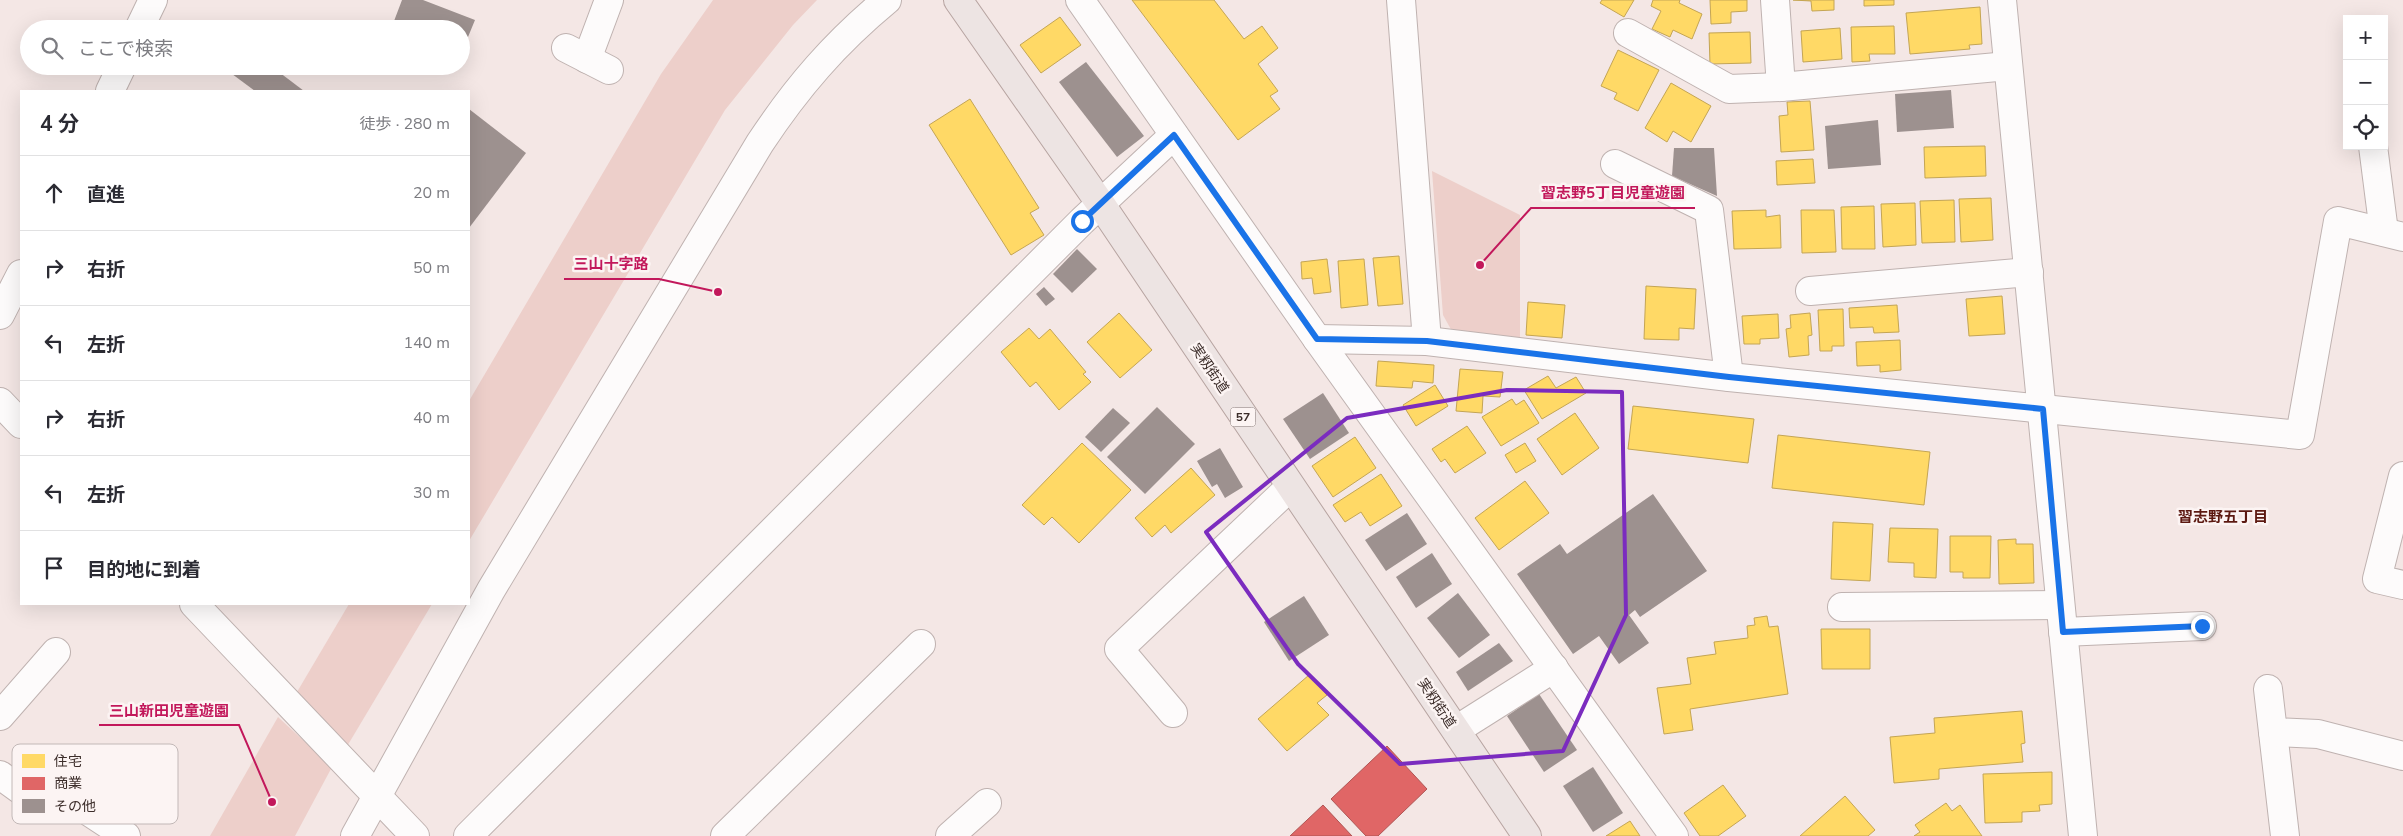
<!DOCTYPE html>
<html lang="ja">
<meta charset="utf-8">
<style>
:root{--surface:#fff;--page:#f2f2f3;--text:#2b2b33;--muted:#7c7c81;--line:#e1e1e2}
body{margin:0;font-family:"Nunito Sans","Noto Sans JP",sans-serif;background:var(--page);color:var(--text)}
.controls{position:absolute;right:15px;top:15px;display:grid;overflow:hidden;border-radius:0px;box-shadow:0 5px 20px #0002}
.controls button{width:45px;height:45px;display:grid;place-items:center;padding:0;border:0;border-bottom:1px solid var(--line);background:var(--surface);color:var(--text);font:25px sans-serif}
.stop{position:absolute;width:15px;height:15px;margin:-11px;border:4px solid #1a73e8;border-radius:50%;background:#fff}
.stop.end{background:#1a73e8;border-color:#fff;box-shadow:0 1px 5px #0008}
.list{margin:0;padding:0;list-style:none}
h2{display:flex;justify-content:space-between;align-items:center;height:65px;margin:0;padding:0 20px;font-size:21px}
h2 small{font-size:16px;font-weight:400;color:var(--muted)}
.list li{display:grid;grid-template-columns:32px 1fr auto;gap:15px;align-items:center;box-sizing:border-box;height:75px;padding:0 20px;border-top:1px solid var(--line)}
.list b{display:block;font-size:19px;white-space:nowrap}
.list em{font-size:16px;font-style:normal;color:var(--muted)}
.icon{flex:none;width:28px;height:28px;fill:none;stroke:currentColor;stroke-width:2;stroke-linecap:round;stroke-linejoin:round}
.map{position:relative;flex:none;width:2403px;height:836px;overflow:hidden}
.search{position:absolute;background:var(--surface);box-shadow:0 5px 20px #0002;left:20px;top:20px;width:450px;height:55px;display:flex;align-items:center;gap:12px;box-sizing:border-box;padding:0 18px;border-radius:28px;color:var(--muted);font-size:19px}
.panel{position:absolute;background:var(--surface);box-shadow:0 5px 20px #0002;left:20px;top:90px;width:450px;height:515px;border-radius:0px}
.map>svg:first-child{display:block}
</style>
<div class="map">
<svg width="2403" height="836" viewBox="0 0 2403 836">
<rect width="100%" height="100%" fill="#f4e7e5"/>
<g fill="#edcfca">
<path d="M713,0H817L793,25L725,110L469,541V401L661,74Z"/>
<path d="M1432,171L1520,215V339L1453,333L1443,315Z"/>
<path d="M349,604H432L346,748L297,692Z"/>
<path d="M278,717L332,767L295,836H210Z"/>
</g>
<g fill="#ffd966" stroke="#c4a554">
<path d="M1132,0H1214L1244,39L1262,26L1278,48L1258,64L1278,91L1270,96L1280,109L1238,140Z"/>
<path d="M1602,0H1634L1624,17L1600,3Z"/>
<path d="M1653,0H1680L1679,3L1702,14L1692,39L1673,30L1670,37L1652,29L1661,11L1651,6Z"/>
<path d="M1710,0H1747V11L1731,12V23L1711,24Z"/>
<path d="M1793,0H1834V10L1812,11L1811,1Z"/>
<path d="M1864,0H1894V5L1864,6Z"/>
<path d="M1980,7L1982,44L1969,45L1970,49L1910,54L1906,13Z"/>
<path d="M1060,17L1081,45L1041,73L1020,45Z"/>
<path d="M1894,26L1895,54H1869L1870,61L1852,62L1851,27Z"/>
<path d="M1840,28L1842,59L1803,62L1801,31Z"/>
<path d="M1750,32L1751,63L1710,64L1709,33Z"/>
<path d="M1618,50L1659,70L1638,111L1614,99L1617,93L1601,86Z"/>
<path d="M1671,83L1711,106L1691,142L1673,131L1667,142L1645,128Z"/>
<path d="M970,99L1039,208L1030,213L1044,235L1011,255L929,125Z"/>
<path d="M1810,101L1814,150L1781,152L1779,116L1788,115L1787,102Z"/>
<path d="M1985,146L1986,176L1925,178L1924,147Z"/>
<path d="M1813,159L1815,183L1777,185L1776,161Z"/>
<path d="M1991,198L1993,240L1961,242L1959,199Z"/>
<path d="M1954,200L1955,242L1922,243L1920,201Z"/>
<path d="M1915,203L1916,245L1883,247L1881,204Z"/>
<path d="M1874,206L1875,249H1842L1841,207Z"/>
<path d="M1766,210V217L1780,215L1781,248L1734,249L1732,211Z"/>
<path d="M1801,210H1834L1836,252L1802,253Z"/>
<path d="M1399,256L1403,304L1378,306L1373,258Z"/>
<path d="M1327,259L1331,292L1314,294L1312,278L1302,279L1301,262Z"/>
<path d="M1364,259L1368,305L1341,308L1338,261Z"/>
<path d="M1646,286L1696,289L1694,329L1679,328V340L1644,339Z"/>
<path d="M2002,296L2005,334L1969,336L1966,299Z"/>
<path d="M1528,302L1565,305L1562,338L1526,335Z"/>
<path d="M1897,305L1899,332L1874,333L1873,327L1850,328L1849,308Z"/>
<path d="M1843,309L1844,346H1832V351H1820L1818,310Z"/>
<path d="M1119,313L1152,350L1120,378L1087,342Z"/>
<path d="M1810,313L1812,335L1808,336L1809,355L1789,357L1786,329L1791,328L1790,315Z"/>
<path d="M1778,314L1779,338L1760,339V344H1744L1742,316Z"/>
<path d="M1029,328L1039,339L1050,329L1086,372L1083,374L1091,382L1059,410L1036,382L1030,387L1001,352Z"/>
<path d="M1900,340L1901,370L1880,372V365L1857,366L1856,342Z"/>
<path d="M1378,361L1434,365L1433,383L1413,381L1412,388L1376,386Z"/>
<path d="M1460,369L1503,372L1500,397L1483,396L1482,413L1456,411Z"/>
<path d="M1548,376L1556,388L1576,377L1586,393L1542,419L1524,390Z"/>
<path d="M1435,385L1448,406L1416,426L1403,405Z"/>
<path d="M1512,399L1516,405L1524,400L1539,423L1501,446L1482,417Z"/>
<path d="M1633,406L1754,419L1748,463L1628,449Z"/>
<path d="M1575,413L1599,448L1562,475L1537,439Z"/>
<path d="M1467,426L1486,453L1455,473L1445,459L1441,462L1432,449Z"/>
<path d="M1778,435L1930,452L1924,505L1772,488Z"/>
<path d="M1355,437L1376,468L1333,497L1312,466Z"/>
<path d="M1082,443L1131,490L1079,543L1052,517L1044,525L1022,505Z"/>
<path d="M1525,443L1536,461L1516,473L1505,455Z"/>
<path d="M1191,468L1215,495L1171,533L1165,525L1152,537L1135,518Z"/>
<path d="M1381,474L1402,506L1370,526L1361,512L1345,522L1333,505Z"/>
<path d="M1525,481L1549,513L1499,550L1475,518Z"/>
<path d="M1833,522L1873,524L1870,581L1831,579Z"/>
<path d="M1890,528L1938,529L1936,578L1914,577V563L1888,562Z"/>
<path d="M1950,536H1991L1990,578H1963V572H1950Z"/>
<path d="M2016,539V544H2033L2034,583L1999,584L1998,540Z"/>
<path d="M1767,616L1769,627L1778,626L1788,694L1690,709L1693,730L1664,734L1657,688L1691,684L1687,658L1716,654L1714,642L1748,638L1747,626L1755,625L1754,618Z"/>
<path d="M1821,629H1870V669H1822Z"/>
<path d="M1309,675L1327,695L1317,703L1329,715L1287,751L1258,719Z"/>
<path d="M2022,711L2025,743L2021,744L2023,762L1939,769V779L1894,783L1890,737L1935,733L1934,718Z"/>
<path d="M2052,772V804L2039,805L2040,811L2022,812V822L1985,823L1983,774Z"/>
<path d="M1723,785L1746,816L1718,836H1700L1684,813Z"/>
<path d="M1845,796L1875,830L1868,836H1800Z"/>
<path d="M1946,803L1952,811L1960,805L1982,836H1914L1920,832L1915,825Z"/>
<path d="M1630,821L1640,836H1606Z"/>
</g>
<g fill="#e06666" stroke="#af5554">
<path d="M1387,746L1427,789L1378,836H1366L1331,799Z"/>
<path d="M1323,805L1352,836H1290Z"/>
</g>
<g fill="#9d918f">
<path d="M402,0H423L475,20L461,54V29H391Z"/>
<path d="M1086,62L1144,136L1117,157L1059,82Z"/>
<path d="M231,66H271L304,91H255L228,71Z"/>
<path d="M1951,90L1954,128L1897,132L1895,94Z"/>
<path d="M469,109L526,153L469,228Z"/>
<path d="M1878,120L1881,165L1828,169L1825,126Z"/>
<path d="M1674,148H1714L1717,196L1672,176Z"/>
<path d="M1077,249L1097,269L1072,293L1053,274Z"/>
<path d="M1044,287L1055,299L1046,306L1036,294Z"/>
<path d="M1323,393L1349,433L1310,459L1283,419Z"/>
<path d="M1157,407L1195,444L1145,494L1107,457Z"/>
<path d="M1113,408L1130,423L1101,452L1085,437Z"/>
<path d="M1220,448L1243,487L1225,498L1217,484L1212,487L1197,461Z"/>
<path d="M1653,494L1707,571L1640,617L1635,610L1629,615L1649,643L1619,664L1599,636L1573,654L1517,574L1560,544L1567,554Z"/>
<path d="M1407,513L1427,544L1386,571L1365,540Z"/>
<path d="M1432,553L1452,584L1416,608L1396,577Z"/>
<path d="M1458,593L1490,635L1459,658L1427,618Z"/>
<path d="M1304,596L1329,635L1289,661L1264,622Z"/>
<path d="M1499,643L1513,661L1468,691L1456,672Z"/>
<path d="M1539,694L1577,750L1544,772L1507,716Z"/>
<path d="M1593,767L1623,813L1593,832L1563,786Z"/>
</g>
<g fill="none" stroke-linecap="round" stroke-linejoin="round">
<defs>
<g id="minor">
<path d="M1080,0L1317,339L1674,836"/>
<path d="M1401,0L1427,341"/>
<path d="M1775,0L1781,87"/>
<path d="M2002,0L2083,836"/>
<path d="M139,29L153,0"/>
<path d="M1628,33L1729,89L1781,87L2008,66"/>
<path d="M566,48L609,70"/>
<path d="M587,59L609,0"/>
<path d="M110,91L122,66"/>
<path d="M2373,146L2384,232"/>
<path d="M1615,164L1709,210L1729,377"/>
<path d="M1810,291L2029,272"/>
<path d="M0,315L21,274"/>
<path d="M1317,339L1427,341L1729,377L2300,435L2338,221L2403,237"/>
<path d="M0,402L21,424"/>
<path d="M2403,476L2377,579L2403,585"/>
<path d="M194,604L415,836"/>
<path d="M1842,607L2060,605"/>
<path d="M2063,632L2202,626"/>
<path d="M2268,689L2285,836"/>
<path d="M1173,713L1119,649L1290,487"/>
<path d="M0,716L56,652"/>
<path d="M1456,730L1554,668"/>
<path d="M2273,732L2318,734L2403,756"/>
<path d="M0,775L36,801L56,790L126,836"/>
<path d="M355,836L491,590L760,143C797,87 835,43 887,0"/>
<path d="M468,836L1082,221L1174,135"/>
<path d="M725,836L921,644"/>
<path d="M950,836L987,803"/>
</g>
<path id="major" d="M958,0L1100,203L1527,836"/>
</defs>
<use href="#minor" stroke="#bfb2b0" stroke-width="30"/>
<use href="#major" stroke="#b7a4a1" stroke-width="30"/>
<use href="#minor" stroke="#fdfbfb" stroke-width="28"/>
<use href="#major" stroke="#ede4e3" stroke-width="28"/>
</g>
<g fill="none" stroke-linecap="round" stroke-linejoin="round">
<path stroke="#1a73e8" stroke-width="6" d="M1082,221L1174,135L1317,339L1427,341L1729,377L2043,409L2063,632L2202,626"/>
</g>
<path fill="none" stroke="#7b2cbf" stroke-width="4" stroke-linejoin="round" d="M1507,390L1622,392L1626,615L1563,751L1400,764L1298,664L1206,532L1347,418Z"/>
<g text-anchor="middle" stroke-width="5" stroke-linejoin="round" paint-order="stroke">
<rect fill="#fcf4f3" stroke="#766966" stroke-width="1" x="1230.5" y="407.5" width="25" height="19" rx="4"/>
<g font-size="12" font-weight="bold" fill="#3c2d2a">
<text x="1243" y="421">57</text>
</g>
<g font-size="14" fill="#3c2d2a" stroke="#fcf4f3">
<text transform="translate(1210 368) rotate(56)" y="5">実籾街道</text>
<text transform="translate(1437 703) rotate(56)" y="5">実籾街道</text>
</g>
<g font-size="15" font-weight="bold" fill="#5c1911" stroke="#fcf4f3">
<text x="2223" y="522">習志野五丁目</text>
</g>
</g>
<rect x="12" y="744" width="166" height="80" rx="8" fill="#fcf4f3" stroke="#c2b8b7" stroke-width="1"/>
<rect x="22" y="754" width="23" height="14" fill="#ffd966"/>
<rect x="22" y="777" width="23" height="13" fill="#e06666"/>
<rect x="22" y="799" width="23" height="14" fill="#9d918f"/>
<g font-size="14" fill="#3c2d2a">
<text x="54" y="766">住宅</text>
<text x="54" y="788">商業</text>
<text x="54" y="811">その他</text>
</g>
<path fill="none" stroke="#c2185b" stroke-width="2" d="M1480 265L1531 208H1695M718 292L659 279H564M272 802L239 725H99"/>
<g fill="#c2185b" stroke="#fcf4f3" stroke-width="2">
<circle cx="1480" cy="265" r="5"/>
<circle cx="718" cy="292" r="5"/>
<circle cx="272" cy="802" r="5"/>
</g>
<g font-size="15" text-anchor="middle" font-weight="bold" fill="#c2185b" stroke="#fcf4f3" stroke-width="5" stroke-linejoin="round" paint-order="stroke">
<text x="1613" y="198">習志野5丁目児童遊園</text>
<text x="611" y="269">三山十字路</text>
<text x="169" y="716">三山新田児童遊園</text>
</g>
</svg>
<div class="controls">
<button>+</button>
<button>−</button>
<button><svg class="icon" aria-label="locate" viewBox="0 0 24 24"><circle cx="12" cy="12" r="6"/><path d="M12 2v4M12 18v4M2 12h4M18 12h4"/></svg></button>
</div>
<div class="stop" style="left:1082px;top:221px"></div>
<div class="stop end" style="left:2202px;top:626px"></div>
<div class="search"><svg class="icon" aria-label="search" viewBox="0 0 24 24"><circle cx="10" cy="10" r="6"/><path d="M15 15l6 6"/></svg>ここで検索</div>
<section class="panel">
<h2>4 分<small>徒歩 · 280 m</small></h2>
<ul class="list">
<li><svg class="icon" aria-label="ahead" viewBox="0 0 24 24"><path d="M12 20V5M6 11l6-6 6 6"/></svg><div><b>直進</b></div><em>20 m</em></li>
<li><svg class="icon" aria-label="right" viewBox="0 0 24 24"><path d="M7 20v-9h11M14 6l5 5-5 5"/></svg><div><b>右折</b></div><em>50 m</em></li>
<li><svg class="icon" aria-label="left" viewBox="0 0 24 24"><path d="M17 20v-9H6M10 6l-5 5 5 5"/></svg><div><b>左折</b></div><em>140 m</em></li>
<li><svg class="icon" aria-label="right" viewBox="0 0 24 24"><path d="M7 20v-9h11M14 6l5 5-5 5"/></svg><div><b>右折</b></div><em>40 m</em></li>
<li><svg class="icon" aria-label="left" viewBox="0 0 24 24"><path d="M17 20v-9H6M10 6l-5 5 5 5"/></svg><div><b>左折</b></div><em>30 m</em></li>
<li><svg class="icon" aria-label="arrive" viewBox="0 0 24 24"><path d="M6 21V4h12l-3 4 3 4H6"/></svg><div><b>目的地に到着</b></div></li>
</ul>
</section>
</div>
